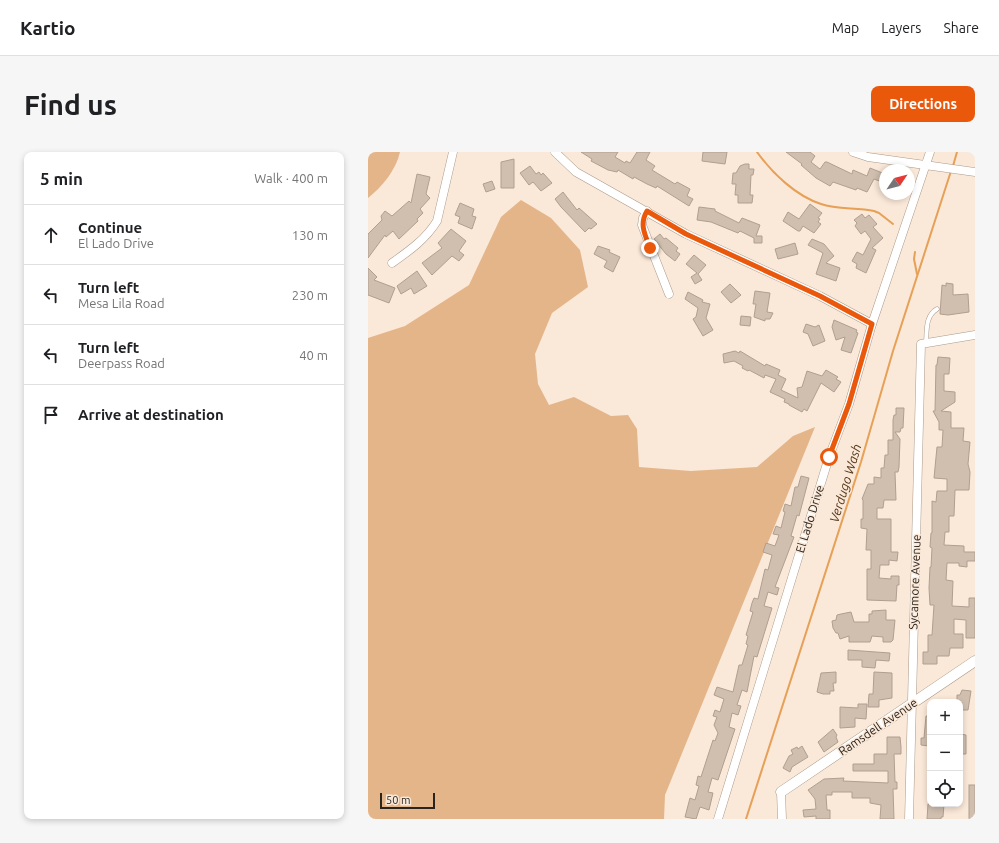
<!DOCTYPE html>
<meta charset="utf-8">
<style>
:root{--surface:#fff;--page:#f6f6f6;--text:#202124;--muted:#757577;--line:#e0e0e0;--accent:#ea580c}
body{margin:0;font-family:Ubuntu,sans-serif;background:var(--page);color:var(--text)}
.controls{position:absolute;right:12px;bottom:12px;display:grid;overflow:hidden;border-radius:8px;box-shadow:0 2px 6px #0003}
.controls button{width:36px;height:36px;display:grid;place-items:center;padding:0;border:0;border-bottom:1px solid var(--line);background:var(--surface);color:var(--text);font:20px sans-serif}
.compass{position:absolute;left:511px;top:12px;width:36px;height:36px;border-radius:50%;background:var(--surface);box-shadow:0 2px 6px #0003;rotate:55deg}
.scale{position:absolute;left:12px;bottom:10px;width:55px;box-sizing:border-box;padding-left:4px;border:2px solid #2a241e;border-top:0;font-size:11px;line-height:14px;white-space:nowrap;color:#2a241e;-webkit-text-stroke:3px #fae8d8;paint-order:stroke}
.stop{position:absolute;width:12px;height:12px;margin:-9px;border:3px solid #ea580c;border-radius:50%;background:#fff}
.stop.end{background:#ea580c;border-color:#fff;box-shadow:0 1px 4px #0008}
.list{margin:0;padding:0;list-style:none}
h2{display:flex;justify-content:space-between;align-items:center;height:52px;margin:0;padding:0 16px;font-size:17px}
h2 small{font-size:13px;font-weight:400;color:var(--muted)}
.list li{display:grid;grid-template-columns:26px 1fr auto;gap:12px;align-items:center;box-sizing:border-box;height:60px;padding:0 16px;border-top:1px solid var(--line)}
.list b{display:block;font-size:15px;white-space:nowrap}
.list p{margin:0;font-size:13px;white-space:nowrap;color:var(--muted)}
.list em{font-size:13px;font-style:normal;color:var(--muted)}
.icon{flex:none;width:22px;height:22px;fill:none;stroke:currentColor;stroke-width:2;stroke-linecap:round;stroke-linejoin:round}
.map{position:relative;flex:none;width:607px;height:667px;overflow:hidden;border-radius:8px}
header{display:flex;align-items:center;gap:24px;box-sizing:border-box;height:56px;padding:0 20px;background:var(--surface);border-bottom:1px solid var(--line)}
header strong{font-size:19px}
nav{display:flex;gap:22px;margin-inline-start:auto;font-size:14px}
.intro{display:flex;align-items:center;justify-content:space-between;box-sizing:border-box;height:96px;padding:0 24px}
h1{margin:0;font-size:28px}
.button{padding:10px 18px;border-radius:8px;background:var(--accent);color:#fff;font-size:14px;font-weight:700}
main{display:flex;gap:24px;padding:0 24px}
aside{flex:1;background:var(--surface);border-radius:8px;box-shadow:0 2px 6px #0003}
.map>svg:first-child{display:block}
</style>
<header>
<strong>Kartio</strong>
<nav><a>Map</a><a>Layers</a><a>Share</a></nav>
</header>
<div class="intro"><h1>Find us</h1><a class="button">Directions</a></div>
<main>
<aside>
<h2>5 min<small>Walk · 400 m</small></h2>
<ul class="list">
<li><svg class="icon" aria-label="ahead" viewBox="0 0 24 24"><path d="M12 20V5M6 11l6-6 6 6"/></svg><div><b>Continue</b><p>El Lado Drive</p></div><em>130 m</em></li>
<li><svg class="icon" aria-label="left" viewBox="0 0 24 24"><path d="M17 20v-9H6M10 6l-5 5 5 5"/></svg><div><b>Turn left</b><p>Mesa Lila Road</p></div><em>230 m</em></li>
<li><svg class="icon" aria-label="left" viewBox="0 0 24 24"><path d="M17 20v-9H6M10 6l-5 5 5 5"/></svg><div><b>Turn left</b><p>Deerpass Road</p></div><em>40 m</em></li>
<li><svg class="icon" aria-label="arrive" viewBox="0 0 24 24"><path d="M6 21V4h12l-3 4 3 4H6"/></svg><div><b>Arrive at destination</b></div></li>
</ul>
</aside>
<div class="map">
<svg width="607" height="667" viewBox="0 0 607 667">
<rect width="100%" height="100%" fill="#fae8d8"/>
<g fill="#e4b589">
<path d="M0,0H32C28,18 14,35 0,46Z"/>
<path d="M153,48L183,66L212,98L220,135L184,161L167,202L170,232L181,253L206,245L243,264L260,263L269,277L271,315L323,319L389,315L425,284L447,275L297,643L296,667H0V186L37,174L101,133L133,65Z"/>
</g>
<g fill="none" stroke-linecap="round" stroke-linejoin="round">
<g stroke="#e7a057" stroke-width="2">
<path d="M389,0C404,21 428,44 453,52C469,58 489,55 506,59L511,61L525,72"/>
<path d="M585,14L589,0"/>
<path d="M547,100L546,107L549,122"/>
<path d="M378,667L493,310L525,199L583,19"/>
</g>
</g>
<g fill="#d0bfaf" stroke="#b09f90">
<path d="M213,0H250L247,5L257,11L258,9L262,11L269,0H282L278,8L287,14L284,18L307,32L309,30L322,37L319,44L325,47L321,54L289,34L288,36L279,32L266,25L265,27L250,18L249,20L240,18L223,9L224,7Z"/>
<path d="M335,0H359L357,12L334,9Z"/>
<path d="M418,0H442L447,4L443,10L452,17L457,10H459L484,22L485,18L499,24L502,16L517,22V31L506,27L499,40L489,36L488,38L465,30L462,34L448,26L433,13L434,12Z"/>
<path d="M146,7V36H133V10Z"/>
<path d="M377,12H381V17H386L385,23H383L382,43H385L384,51H370V43H367L368,32H364L365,21H368L372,14Z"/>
<path d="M162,14L168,22L171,20L173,23L175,21L184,31L173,39L165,30L161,33L152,21Z"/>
<path d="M49,22L62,25L58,42L62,46L52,57L55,61L49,67L50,69L31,87L25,79L18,85L17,83L0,106V82L14,68L13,64L17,59L24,64L41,49L43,51Z"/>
<path d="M124,29L127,37L118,40L115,32Z"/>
<path d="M195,40L209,58L211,56L229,72L223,77L221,76L217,80L193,55L187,47Z"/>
<path d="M92,51L106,57L104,64L108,65L104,77L90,71L92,65L87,63Z"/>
<path d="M442,52L454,61L450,66L452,67L450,70L453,72L446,81L435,74L432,79H430L415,69L420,60L431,67Z"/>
<path d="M331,55L347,57V59L371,71L374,66L392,73L388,84H394V91H386V86L372,79L370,81L343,70L329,68Z"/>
<path d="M494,62L497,66L501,63L509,72L505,75L515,86L504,96L508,98L498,121L488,116L489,112L484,109L489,100L495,103L503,87L497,79L493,82L487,74L489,71L486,68Z"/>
<path d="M83,77L98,89L91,99L96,103L91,109L84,104L64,123L54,111L74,96L70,91Z"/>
<path d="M292,82L296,87L298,86L310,96L308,99L312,102L307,109L298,102L286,87Z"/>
<path d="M444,87L456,92L466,104L458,111L472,116L468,129L448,122L455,101L440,93Z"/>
<path d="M427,91L430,102L410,107L407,97Z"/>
<path d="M230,94L242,98L241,100L252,105L245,120L236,115L239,109L226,102Z"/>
<path d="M326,103L338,113L330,122L334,128L327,132L323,125L329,121L318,112Z"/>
<path d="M0,116L9,125L6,128L27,136L21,151L0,143Z"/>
<path d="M49,119L59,134L46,142L43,136L33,142L29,134Z"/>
<path d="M578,131L585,132V143L600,142L601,160L580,163L572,162L574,133L578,134Z"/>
<path d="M362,132L373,143L363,151L353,140Z"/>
<path d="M387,139L402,141L399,160L405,161L402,167H397V169L386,165L388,152H385Z"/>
<path d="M320,140L335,148L334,150L342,152L338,166L345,178L335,184L325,167L328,165L330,156L317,147Z"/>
<path d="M373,164L383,165L382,174L372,173Z"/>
<path d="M466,168L489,178L488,180L490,181L483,201L473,198L477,185L468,188L464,175Z"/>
<path d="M438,172L447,175L451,173L457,189L445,194L440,182L435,180Z"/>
<path d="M367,199L371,201L372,199L397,214L398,212L412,218L410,223L418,227L413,238L430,246L429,236L434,235L439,219L454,224L458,218L470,225L468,227L473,230L466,240L453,231L439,259L436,257L434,260L421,253V252L416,250L417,247L402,240L408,227L397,223L396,226L381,218L380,219L374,216L375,214L366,209L356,211L355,202Z"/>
<path d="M570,205L582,206L581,222H576V239L587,240V250L573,259L583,260V276H596L595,289L602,290L600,312L602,320L601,338H587L586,364H581V380H577L576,393L596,394V400H607V409H599V415L591,414V411H579L578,428L585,429L584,454L601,455V446H607V486H598V468L586,467V482H595V496H582L581,504H569V512H555V500H560V483H564L566,453H562L561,436L562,415H563L564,396L562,395L563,381H564V349L568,350L569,339H579V327L566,326L569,295H574L575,278H571V270L565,259H567L568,213H569Z"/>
<path d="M528,256H536L535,276H533L532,280H527L532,287L531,315L530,320H527L528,348H516L515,356H509V367H523V400H530L529,409L521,408V413H512L511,426L523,427V424H531V433H529L528,449L499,448V417H503V398H498L499,377L493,376V367H495V348L494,347L500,332H506V325L513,326V316H516L517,303H520V288H525V268L526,263H528Z"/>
<path d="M433,324L441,326L431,364L429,363L423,384L426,385L407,435L411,436L409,443L400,440L396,454L404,456L389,505L386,504L379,540L374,538L369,553L373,554L370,563L364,561L361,575L367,577L350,628L344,626L340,640L345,641L341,658L332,655L328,667L317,665L322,646L327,648L331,634L328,633L330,624L333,625L345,588L347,589L350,581L346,573L349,565L345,564L347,558L352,560L356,547L346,543L349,535L365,540L371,513H374L380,493L378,492L380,484L378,483L385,460L382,459L384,451L386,446L390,447L397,417L400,418L404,403L395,400L398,391L407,394L411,383L405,382L408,374L413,376L417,360L415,359L417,352L423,354L427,335H430Z"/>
<path d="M518,458V468H527L525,488L523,490H515V485L504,484L502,490H481V484L472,487L470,481H468L465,476L464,469L468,468L469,463L473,462L483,460L486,470H501V462H504V459Z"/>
<path d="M480,498L522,501L521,509L508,508L507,516L494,515V508H480Z"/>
<path d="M468,520V531H465L466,539H462V542H455L449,540L453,521Z"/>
<path d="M506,520L524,521V546L511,548V555H500L501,542H505Z"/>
<path d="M594,538L603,539L600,558H592V550H589V543H592Z"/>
<path d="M490,552H499L498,567L487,566V575L472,576V555L490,556Z"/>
<path d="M558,564H562L561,594L553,593V586H556Z"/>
<path d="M465,577L469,583L468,585L470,590L456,600L450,590Z"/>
<path d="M592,582L598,583V602H592Z"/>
<path d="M519,585H532L533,595V602H526L527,630H529V637H525L526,667H512L513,653L502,651V646H484V640H464V643H458L459,658H462V667H448V664L436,665L435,658L448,657L447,647L440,638L456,627L476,626L475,629L520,631V619H485V612H506V602H519Z"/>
<path d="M434,594L440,605L424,615L422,620L415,616L421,604L425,602L423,598L429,595L430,597Z"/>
<rect x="601" y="633" width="6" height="34"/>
<path d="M560,652H576L575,665H573V667H559Z"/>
</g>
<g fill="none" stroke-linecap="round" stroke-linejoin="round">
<defs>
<path id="service" d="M558,191C559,179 557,164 569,157"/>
<g id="minor">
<path d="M187,0L208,20L318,82L452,144L504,172"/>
<path d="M485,0L500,5L607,20"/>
<path d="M279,59L275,66L274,73L301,142"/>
<path d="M24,111C41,99 58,87 69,69L85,0"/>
<path d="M413,640L414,667"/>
<path d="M350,667L461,305L481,252L504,172L562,0"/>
<path d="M541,667L553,192L607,183"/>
</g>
<path id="tertiary" d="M413,640L607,509"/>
</defs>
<use href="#service" stroke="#ab9a8b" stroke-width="5"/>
<use href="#minor" stroke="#ab9a8b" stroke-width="9"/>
<use href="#tertiary" stroke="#ab9a8b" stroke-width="11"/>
<use href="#service" stroke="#fff" stroke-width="4"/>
<use href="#minor" stroke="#fff" stroke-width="8"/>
<use href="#tertiary" stroke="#fff" stroke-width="10"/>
</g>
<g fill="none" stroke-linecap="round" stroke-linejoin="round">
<path stroke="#ea580c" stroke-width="5" d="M282,96C277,83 271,72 279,59L318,82L452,144L504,172L481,252L461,305"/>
</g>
<g text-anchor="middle" stroke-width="3" stroke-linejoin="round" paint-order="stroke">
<g font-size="12" fill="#2a241e" stroke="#fae8d8">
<text transform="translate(442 367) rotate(-73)" y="4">El Lado Drive</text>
<text transform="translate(547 430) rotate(-88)" y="4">Sycamore Avenue</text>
<text transform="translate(510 575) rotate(-34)" y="4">Ramsdell Avenue</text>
</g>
<g font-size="13" font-style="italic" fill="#57391b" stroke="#fae8d8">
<text transform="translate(477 331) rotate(-73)" y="5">Verdugo Wash</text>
</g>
</g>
</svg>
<div class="controls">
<button>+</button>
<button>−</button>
<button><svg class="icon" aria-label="locate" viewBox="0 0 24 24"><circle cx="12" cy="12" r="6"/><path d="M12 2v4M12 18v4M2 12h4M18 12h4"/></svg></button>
</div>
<svg class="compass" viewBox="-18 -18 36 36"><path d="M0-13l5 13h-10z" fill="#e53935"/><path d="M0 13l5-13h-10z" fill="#757577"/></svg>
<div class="scale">50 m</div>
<div class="stop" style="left:461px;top:305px"></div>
<div class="stop end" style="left:282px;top:96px"></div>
</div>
</main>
